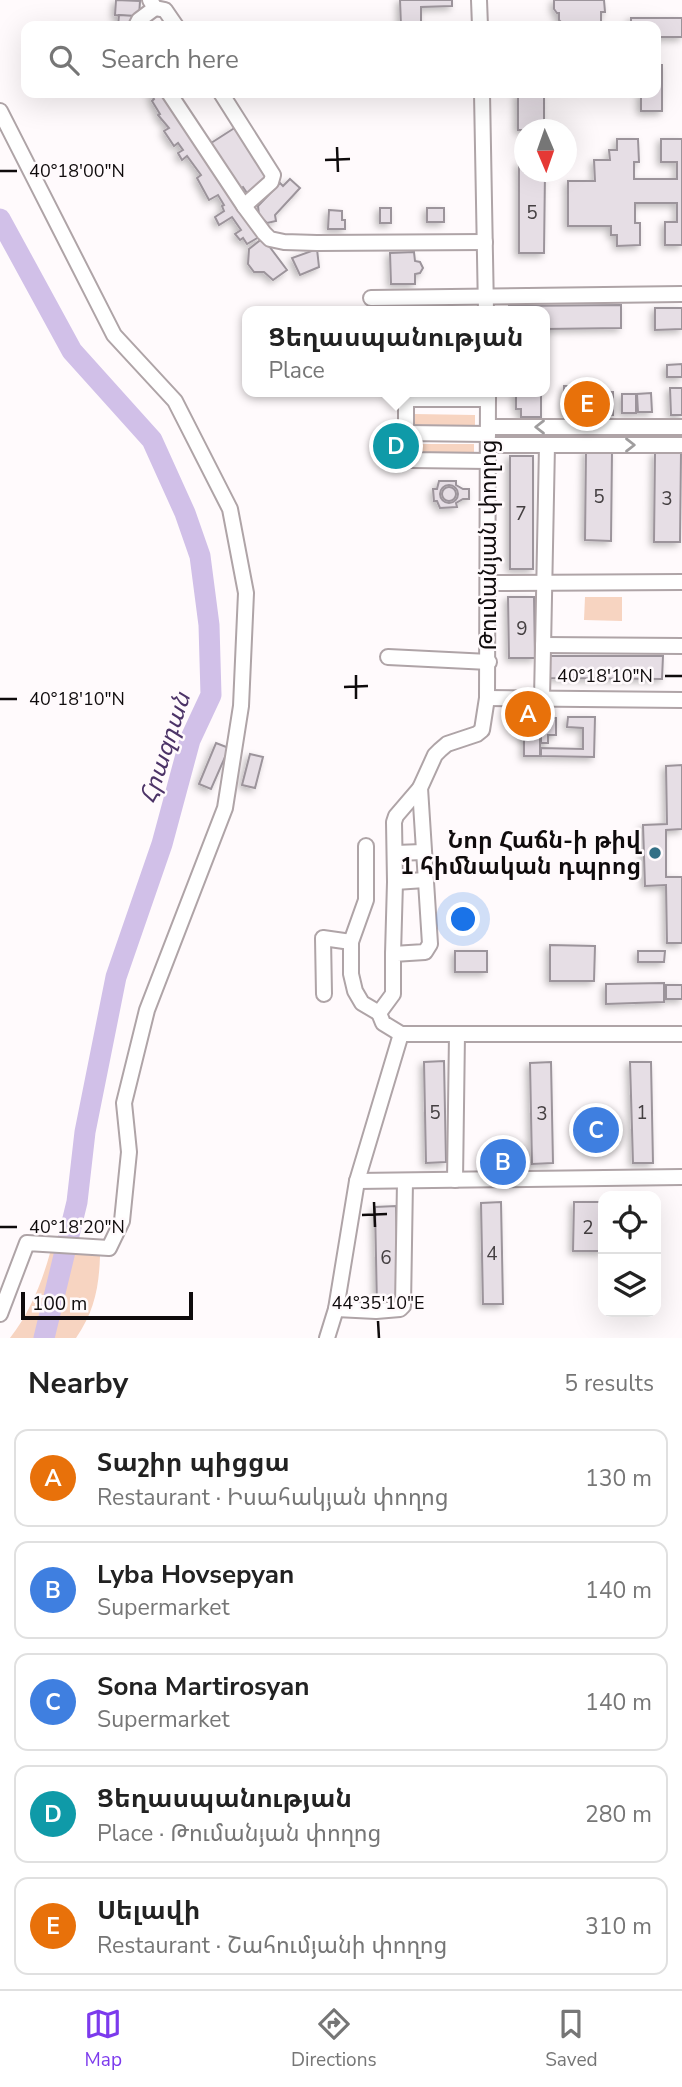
<!DOCTYPE html>
<meta charset="utf-8">
<style>
:root{--surface:#fff;--page:#f2f2f2;--text:#222;--muted:#767676;--line:#e0e0e0;--accent:#7c3aed}
body{margin:0;font-family:"Nunito Sans","Noto Sans Armenian",sans-serif;background:var(--page);color:var(--text)}
.controls{position:absolute;right:21px;bottom:21px;display:grid;overflow:hidden;border-radius:14px;box-shadow:0 7px 28px #0002}
.controls button{width:63px;height:63px;display:grid;place-items:center;padding:0;border:0;border-bottom:2px solid var(--line);background:var(--surface);color:var(--text);font:35px sans-serif}
.compass{position:absolute;left:514px;top:119px;width:63px;height:63px;border-radius:50%;background:var(--surface);box-shadow:0 7px 28px #0002;rotate:178deg}
.scale{position:absolute;left:21px;bottom:18px;width:172px;box-sizing:border-box;padding-left:7px;border:4px solid #0f0b0c;border-top:0;font-size:19px;line-height:24px;white-space:nowrap;color:#0f0b0c;-webkit-text-stroke:5px #fffafc;paint-order:stroke}
.you{position:absolute;left:464px;top:920px;width:24px;height:24px;margin:-18px;border:5px solid #fff;border-radius:50%;background:#1a73e8;box-shadow:0 0 0 10px #1a73e833}
.badge{display:grid;place-items:center;width:46px;height:46px;border-radius:50%;background:var(--accent);color:#fff;font-size:23px;font-weight:700}
.pin{position:absolute;translate:-50% -50%;border:4px solid #fff;box-shadow:0 2px 7px #0006}
.popup{position:absolute;left:242px;top:306px;width:308px;height:91px;box-sizing:border-box;display:grid;place-content:center;border-radius:14px;background:var(--surface);filter:drop-shadow(0 2px 5px #0005);font-size:23px;white-space:nowrap;color:var(--muted)}
.popup b{font-size:26px;color:var(--text)}
.popup::after{content:'';position:absolute;left:50%;top:100%;margin-left:-14px;border:14px solid transparent;border-top-color:var(--surface)}
.list{margin:0;padding:0;list-style:none}
h2{display:flex;justify-content:space-between;align-items:center;height:91px;margin:0;padding:0 28px;font-size:30px}
h2 small{font-size:23px;font-weight:400;color:var(--muted)}
.list li{display:grid;grid-template-columns:46px 1fr auto;gap:21px;align-items:center;box-sizing:border-box;height:98px;margin:0 14px 14px;padding:0 14px;border:2px solid var(--line);border-radius:14px}
.list b{display:block;font-size:26px;white-space:nowrap}
.list p{margin:0;font-size:23px;white-space:nowrap;color:var(--muted)}
.list em{font-size:23px;font-style:normal;color:var(--muted)}
.icon{flex:none;width:38px;height:38px;fill:none;stroke:currentColor;stroke-width:2;stroke-linecap:round;stroke-linejoin:round}
.map{position:relative;flex:none;width:682px;height:1338px;overflow:hidden}
.search{position:absolute;background:var(--surface);box-shadow:0 7px 28px #0002;left:21px;right:21px;top:21px;height:77px;display:flex;align-items:center;gap:18px;box-sizing:border-box;padding:0 24px;border-radius:14px;color:var(--muted);font-size:26px}
.sheet{height:651px;background:var(--surface)}
nav{display:flex;justify-content:space-around;align-items:center;box-sizing:border-box;height:98px;border-top:2px solid var(--line);background:var(--surface);font-size:19px;color:var(--muted)}
nav a{display:grid;justify-items:center;gap:4px}
nav .on{color:var(--accent)}
.map>svg:first-child{display:block}
</style>
<div class="map">
<svg width="682" height="1338" viewBox="0 0 682 1338">
<defs>
<filter id="shadow"><feDropShadow dx="-3" dy="3" stdDeviation="3.5" flood-color="#0004"/></filter>
</defs>
<rect width="100%" height="100%" fill="#fffafc"/>
<g fill="#f7d4c1">
<path d="M414,414L475,415V428H414Z"/>
<path d="M413,444H474V458L413,457Z"/>
<path d="M585,597H622V621L584,620Z"/>
<path d="M89,1252L100,1256C99,1288 94,1312 76,1338H10C30,1312 41,1285 50,1253Z"/>
</g>
<g fill="none" stroke-linecap="round" stroke-linejoin="round">
<path stroke="#d1c0e8" stroke-width="21" d="M0,219L72,351L152,440L185,513L200,556L209,625L211,695L190,740L162,844L116,977L85,1132L77,1202L44,1338"/>
</g>
<g fill="#e6dee5" stroke="#9c949b" stroke-width="2" filter="url(#shadow)">
<path d="M116,0L140,1L139,17L115,15Z"/>
<path d="M400,0H452V6L421,7V26H401Z"/>
<path d="M554,0H604L605,12H601V24H589L590,26L564,25L559,20V13H557L554,9Z"/>
<path d="M119,15L136,16L135,26H118Z"/>
<path d="M631,18H682V37H656V26H631Z"/>
<path d="M656,65H662V111H641V93H656Z"/>
<path d="M150,93H165L259,237L247,244L243,238L240,240L235,234L241,230L232,217L219,225L215,217L224,211L222,206L224,205L218,195L209,200L197,178L201,175L187,156L182,160L178,153L183,150L178,143L174,146L164,131L169,128L158,115L160,114L152,101L154,99Z"/>
<rect x="518" y="93" width="26" height="37"/>
<path d="M236,127L270,178L247,193L243,187L238,190L208,145Z"/>
<path d="M617,139H638L639,162H634V179H677V162H661V139H682V245H665V222H677V203H635V223H640V245L617,246V235H611V226H568V181H595L594,160H610L609,150H617Z"/>
<path d="M519,163H524V172H545L544,253H519Z"/>
<path d="M290,179L300,188L275,215L276,221L267,223L259,215L258,206L280,183L283,186Z"/>
<rect x="380" y="208" width="11" height="15"/>
<rect x="427" y="208" width="17" height="14"/>
<path d="M329,210L342,211V220H345V229H328Z"/>
<path d="M263,238L287,270L273,280L264,272H254L248,264L249,249Z"/>
<path d="M317,249L319,267L300,275L292,258Z"/>
<path d="M414,252L415,261L420,262L423,268L420,273L415,274V284H391L390,253Z"/>
<path d="M621,305V328L545,329V311H509V306Z"/>
<path d="M444,307V311H370V308Z"/>
<path d="M655,308H682V329L655,330Z"/>
<path d="M682,364V377H667V365Z"/>
<path d="M564,386H573V393L613,392V415H564Z"/>
<path d="M670,388H682V415H671Z"/>
<path d="M516,392H541V417H521V409H516Z"/>
<path d="M651,393L652,412H638L637,394Z"/>
<rect x="622" y="394" width="14" height="19"/>
<path d="M586,451H612L611,541L585,540Z"/>
<path d="M655,453H681L680,542H654Z"/>
<rect x="510" y="456" width="23" height="113"/>
<path d="M439,481H456V485L463,489H469V499H463L456,503L457,507L440,508L437,501H434L433,489H437Z"/>
<circle cx="449" cy="494" r="9"/>
<circle cx="449" cy="494" r="7"/>
<path d="M508,597H534L535,658H509Z"/>
<path d="M550,656H663L662,679L550,678Z"/>
<path d="M568,717H595L594,757L541,756V748L583,749V728L567,727Z"/>
<path d="M541,718H556V735H548V743H541Z"/>
<path d="M524,721L540,722V756H524Z"/>
<path d="M216,743L229,748L211,789L199,784Z"/>
<path d="M250,754L263,757L255,788L242,785Z"/>
<path d="M682,765V829L666,830V877H682V943H667L666,885L645,886L643,825L667,824L666,766Z"/>
<path d="M550,945L595,946L594,981H550Z"/>
<rect x="455" y="951" width="32" height="21"/>
<path d="M638,951H665L664,962H638Z"/>
<path d="M664,983V1002L606,1004V984Z"/>
<rect x="666" y="985" width="16" height="14"/>
<path d="M444,1061L446,1162L426,1163L424,1062Z"/>
<path d="M551,1062L553,1163L532,1164L530,1063Z"/>
<path d="M630,1062H651L653,1163H633Z"/>
<path d="M501,1202L503,1304H483L481,1203Z"/>
<path d="M574,1202H603V1251H573Z"/>
<path d="M396,1206L398,1307L377,1308L375,1207Z"/>
</g>
<g fill="none" stroke-linecap="round" stroke-linejoin="round">
<defs>
<g id="minor">
<path d="M150,0L155,8L165,10L176,26"/>
<path d="M479,0L480,26"/>
<path d="M136,26L139,20L155,8"/>
<path d="M169,93L244,206L264,233L270,239L284,242L317,243L485,242"/>
<path d="M221,93L273,175L271,182L244,206"/>
<path d="M482,93L486,311"/>
<path d="M0,111L114,335L175,401L230,509L246,593L241,706L225,808L147,1010L124,1103L129,1152L122,1221L109,1248L27,1243L0,1314"/>
<path d="M371,298L682,294"/>
<path d="M488,399H409L406,403V456L408,459L412,460L488,461"/>
<path d="M488,427H682"/>
<path d="M406,433L488,434"/>
<path d="M489,445H682"/>
<path d="M489,583L682,582"/>
<path d="M543,645L682,646"/>
<path d="M388,657L489,662"/>
<path d="M487,698L682,700"/>
<path d="M542,699L547,445"/>
<path d="M366,846V900L351,942V974L355,991L362,1003L379,1013"/>
<path d="M395,853L423,852"/>
<path d="M395,882L425,880"/>
<path d="M393,954L395,882L394,822L396,816L420,788"/>
<path d="M324,994L323,938L351,942"/>
<path d="M401,1034L383,1023L379,1013L393,994V954L425,952L430,944L420,788L435,755L440,750L447,744L477,734L482,730L487,698L488,392"/>
<path d="M455,1180L457,1034"/>
<path d="M357,1181L682,1177"/>
<path d="M336,1309L376,1311L400,1309L403,1306L405,1181"/>
<path d="M327,1338L336,1309L357,1181L401,1034H682"/>
</g>
</defs>
<use href="#minor" stroke="#afa4a7" stroke-width="18"/>
<use href="#minor" stroke="#fff" stroke-width="14"/>
</g>
<defs><path id="oneway-chevron" d="M-2-3.5L2.5 0L-2 3.5" fill="none" stroke-width="1.6" stroke-linecap="round" stroke-linejoin="round" transform="scale(1.75)"/></defs>
<g stroke="#9f9d9e">
<use href="#oneway-chevron" transform="translate(540 427) rotate(-180)"/>
<use href="#oneway-chevron" transform="translate(630 445)"/>
</g>
<path fill="none" stroke="#0f0b0c" stroke-width="2.5" d="M337,147L338,172M325,160L350,159M0,171H17M356,675V699M665,676H682M344,687L368,686M0,699H17M374,1202L375,1227M362,1215L387,1214M0,1227H17M378,1321L379,1338"/>
<circle fill="#337086" stroke="#fffafc" stroke-width="2.5" cx="655" cy="853" r="7"/>
<g text-anchor="middle" stroke-width="5" stroke-linejoin="round" paint-order="stroke">
<g font-size="19" fill="#454042">
<text x="532" y="219">5</text>
<text x="599" y="503">5</text>
<text x="667" y="505">3</text>
<text x="521" y="520">7</text>
<text x="522" y="635">9</text>
<text x="435" y="1119">5</text>
<text x="642" y="1119">1</text>
<text x="542" y="1120">3</text>
<text x="588" y="1234">2</text>
<text x="492" y="1260">4</text>
<text x="386" y="1264">6</text>
</g>
<g font-size="23" fill="#0f0b0c" stroke="#fffafc">
<text transform="translate(488 545) rotate(-90)" y="8">Թումանյան փողոց</text>
</g>
<g font-size="23" font-weight="bold" fill="#0f0b0c" stroke="#fffafc" text-anchor="end">
<text x="641" y="848">Նոր Հաճն-ի թիվ<tspan x="641" dy="26">1 հիմնական դպրոց</tspan></text>
</g>
<g font-size="24" font-style="italic" fill="#4c3367" stroke="#fffafc">
<text transform="translate(165 748) rotate(-72)" y="8">Հրազդան</text>
</g>
</g>
<g font-size="18" text-anchor="middle" fill="#0f0b0c" stroke="#fffafc" stroke-width="5" stroke-linejoin="round" paint-order="stroke">
<text x="77" y="177">40°18'00"N</text>
<text x="605" y="682">40°18'10"N</text>
<text x="77" y="705">40°18'10"N</text>
<text x="77" y="1233">40°18'20"N</text>
<text x="378" y="1309">44°35'10"E</text>
</g>
</svg>
<div class="controls">
<button><svg class="icon" aria-label="locate" viewBox="0 0 24 24"><circle cx="12" cy="12" r="6"/><path d="M12 2v4M12 18v4M2 12h4M18 12h4"/></svg></button>
<button><svg class="icon" aria-label="layers" viewBox="0 0 24 24"><path d="M12 4l9 5-9 5-9-5zM3 14l9 5 9-5"/></svg></button>
</div>
<svg class="compass" viewBox="-18 -18 36 36"><path d="M0-13l5 13h-10z" fill="#e53935"/><path d="M0 13l5-13h-10z" fill="#767676"/></svg>
<div class="scale">100 m</div>
<div class="you"></div>
<div class="pin badge" style="left:528px;top:714px;background:#e8710a">A</div>
<div class="pin badge" style="left:503px;top:1162px;background:#3f7fe0">B</div>
<div class="pin badge" style="left:596px;top:1130px;background:#3f7fe0">C</div>
<div class="pin badge" style="left:396px;top:446px;background:#0f9aa8">D</div>
<div class="popup"><b>Ցեղասպանության</b>Place</div>
<div class="pin badge" style="left:587px;top:404px;background:#e8710a">E</div>
<div class="search"><svg class="icon" aria-label="search" viewBox="0 0 24 24"><circle cx="10" cy="10" r="6"/><path d="M15 15l6 6"/></svg>Search here</div>
</div>
<section class="sheet">
<h2>Nearby<small>5 results</small></h2>
<ul class="list">
<li><span class="badge" style="background:#e8710a">A</span><div><b>Տաշիր պիցցա</b><p>Restaurant · Իսահակյան փողոց</p></div><em>130 m</em></li>
<li><span class="badge" style="background:#3f7fe0">B</span><div><b>Lyba Hovsepyan</b><p>Supermarket</p></div><em>140 m</em></li>
<li><span class="badge" style="background:#3f7fe0">C</span><div><b>Sona Martirosyan</b><p>Supermarket</p></div><em>140 m</em></li>
<li><span class="badge" style="background:#0f9aa8">D</span><div><b>Ցեղասպանության</b><p>Place · Թումանյան փողոց</p></div><em>280 m</em></li>
<li><span class="badge" style="background:#e8710a">E</span><div><b>Սելավի</b><p>Restaurant · Շահումյանի փողոց</p></div><em>310 m</em></li>
</ul>
</section>
<nav>
<a class="on"><svg class="icon" aria-label="map" viewBox="0 0 24 24"><path d="M3 6l6-2 6 2 6-2v14l-6 2-6-2-6 2zM9 4v14M15 6v14"/></svg>Map</a>
<a><svg class="icon" aria-label="directions" viewBox="0 0 24 24"><path d="M12 3l9 9-9 9-9-9zM9 14v-3h6M13 9l2 2-2 2"/></svg>Directions</a>
<a><svg class="icon" aria-label="saved" viewBox="0 0 24 24"><path d="M7 4h10v16l-5-4-5 4z"/></svg>Saved</a>
</nav>
